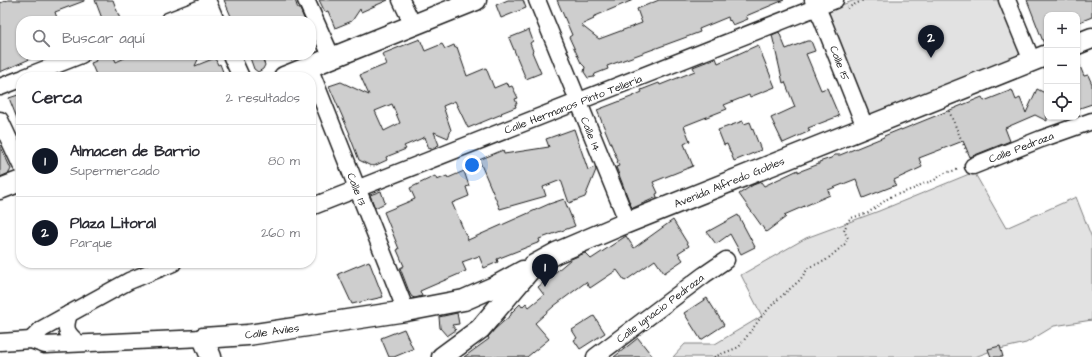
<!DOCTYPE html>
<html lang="es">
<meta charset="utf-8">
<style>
:root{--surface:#fff;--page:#f7f7f7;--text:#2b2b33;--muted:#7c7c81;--line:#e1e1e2;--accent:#111827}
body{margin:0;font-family:"Architects Daughter",sans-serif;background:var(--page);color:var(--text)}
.controls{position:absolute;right:12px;top:12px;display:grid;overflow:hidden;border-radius:8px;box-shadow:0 1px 3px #0004}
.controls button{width:36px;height:36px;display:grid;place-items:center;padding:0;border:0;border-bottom:1px solid var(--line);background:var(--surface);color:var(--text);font:20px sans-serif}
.you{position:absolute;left:472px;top:165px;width:14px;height:14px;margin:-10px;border:3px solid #fff;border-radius:50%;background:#1a73e8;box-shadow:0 0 0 6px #1a73e833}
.badge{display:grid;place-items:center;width:26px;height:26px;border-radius:50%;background:var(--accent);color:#fff;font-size:13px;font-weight:700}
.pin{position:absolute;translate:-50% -33px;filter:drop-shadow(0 1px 2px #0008)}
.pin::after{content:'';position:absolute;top:21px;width:14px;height:12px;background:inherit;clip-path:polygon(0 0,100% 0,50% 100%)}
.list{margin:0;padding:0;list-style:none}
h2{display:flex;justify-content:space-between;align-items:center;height:52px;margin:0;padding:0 16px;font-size:17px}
h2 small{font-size:13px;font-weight:400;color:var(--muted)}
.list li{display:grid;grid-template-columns:26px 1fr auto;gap:12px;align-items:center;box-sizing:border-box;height:72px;padding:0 16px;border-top:1px solid var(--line)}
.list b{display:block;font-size:15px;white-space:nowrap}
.list p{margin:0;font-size:13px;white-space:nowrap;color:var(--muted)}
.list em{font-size:13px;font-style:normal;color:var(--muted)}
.icon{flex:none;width:22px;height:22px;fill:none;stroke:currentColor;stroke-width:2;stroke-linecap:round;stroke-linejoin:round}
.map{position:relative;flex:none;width:1092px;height:357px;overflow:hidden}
.search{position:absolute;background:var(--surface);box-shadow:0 1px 3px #0004;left:16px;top:16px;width:300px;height:44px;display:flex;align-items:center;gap:10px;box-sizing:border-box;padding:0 14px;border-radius:16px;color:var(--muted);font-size:15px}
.panel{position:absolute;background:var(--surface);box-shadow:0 1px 3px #0004;left:16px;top:72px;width:300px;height:196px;border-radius:16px}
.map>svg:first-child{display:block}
</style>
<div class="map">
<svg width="1092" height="357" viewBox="0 0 1092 357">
<rect width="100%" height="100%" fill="#fff"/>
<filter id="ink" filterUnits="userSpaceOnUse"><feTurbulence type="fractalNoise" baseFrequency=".025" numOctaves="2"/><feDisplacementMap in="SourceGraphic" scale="8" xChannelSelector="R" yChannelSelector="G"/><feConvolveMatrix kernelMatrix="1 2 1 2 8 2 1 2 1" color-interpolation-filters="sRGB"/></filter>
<g filter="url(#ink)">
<g fill="#e2e2e2" stroke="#7f7f7f">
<path d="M855,0H999L1020,52V56L869,116L828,16L831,9Z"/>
<path d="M974,172L1006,228L1076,197L1092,238V320L1054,326L1026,343L991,351L975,357H673L685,344H715L762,316L741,275L806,238L879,211Z"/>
</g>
<g fill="#cecece" stroke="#1c1c1c" fill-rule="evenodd">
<path d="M8,0H84V1L55,12L58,21H21V55H39L0,72V3Z"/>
<path d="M95,0H113L120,19L114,21H103Z"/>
<path d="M224,0H295L298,9H300L305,21H233Z"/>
<path d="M319,0H388L361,12L360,9L352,21L335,28L328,11L325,12Z"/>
<path d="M508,0H523L526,8L501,18L496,5Z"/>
<path d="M557,0H633L593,17L594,19L581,25L599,39L642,23L637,9L659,0H784L746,16L748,19L733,25L730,20L729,21L728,17L699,29L700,32L684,38L607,66L608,69L595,74L594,77L588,78L584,72L585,67L581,63L569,37L572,35Z"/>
<path d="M1027,0H1092V17L1077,23V15H1047V44H1044Z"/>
<path d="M529,30L533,41L530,43L533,51L532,52L541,73L526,79L509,38Z"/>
<path d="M779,32L786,49L807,41H811L815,51L806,54L821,90L827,88L839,116L808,128L810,131L783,143L771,118L795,107L785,82L783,83L772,35Z"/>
<path d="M420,39L425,51L442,44L445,49L454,45L455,48L457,47L467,76L486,68L494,88L506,83L507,85L508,84L509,87L512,86L518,98L515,99L517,104H515L516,107L501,113L502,114L468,128L455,101L443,106L451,130L448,138L434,132L439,145L429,149L425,137L404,146L406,149L386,157L387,160L374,166L372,165L371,166L359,160L349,134H350L329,86L341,82L369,95L360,75L387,64L382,54ZM392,104L400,123L384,131L375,111Z"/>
<path d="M758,45L775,87L750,97L749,95L724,105L727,109L684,126L690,141L684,144L693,166L653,182L658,193L656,194L657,197L633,208L631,206L616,167L619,166L617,162L618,161L597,110L631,97L642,92L641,90L659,83L660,85L695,71L693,67L716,58L718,63Z"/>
<path d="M103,55H113L116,62L131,55H200L195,66L215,58L218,65L220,64L225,77H146L145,73L136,77H97L91,63L96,61L95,58Z"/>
<path d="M249,55H261L265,65L263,69L258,72L254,69Z"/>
<path d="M1077,59L1084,76L1088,75L1092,84V104L1077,109Z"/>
<path d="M1037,89L1047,94V121L1035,115L1005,128L1010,141L970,157L963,141L919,158L922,167L894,180L896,185L863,198L856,179L828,190L830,195L784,215L786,217L766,232L739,194L753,185L761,182L764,186L798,170V172L819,164V162L831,158L835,155H840L884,137V136L901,129V130L982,97L984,101L1012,90L1016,100L1020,98L1026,113Z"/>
<path d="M21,94V126H20L9,98Z"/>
<path d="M743,121L744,124L750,122L761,150L734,161L727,144L724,145L718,130Z"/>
<path d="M574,129L588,170L595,167L596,170L585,197L569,203L561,180L543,187L546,196L500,209L479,160L503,150L504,154L549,147L546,139Z"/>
<path d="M0,145L11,169L9,173L0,177Z"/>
<path d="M464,171L469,186L466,187L469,196L452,203L468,240L549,204L564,199L575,226L539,239L540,242L497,259L498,262L484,268L479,256L462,262L466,271L420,291L422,296L415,298L412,297L410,294L400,268L404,266L397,250L399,249L384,212L415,199L410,188L435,176L437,180L447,176L448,178Z"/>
<path d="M381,191L385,203L375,208L370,195Z"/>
<path d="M738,215L755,247L741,254L730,234L716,244L707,232Z"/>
<path d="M673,220L689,246L678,253L683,260L664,273L655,260L625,281L617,270L590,288L586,282L554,306L535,323L549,339L527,357H464L489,339L488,337L495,329L511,315V313L520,304L522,307L526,303L529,307L544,295L538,287L571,259L585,253L591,259L626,236L634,248Z"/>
<path d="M369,261L383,297L352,304L338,274Z"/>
<path d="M707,298L724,325L701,340L684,313Z"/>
<path d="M457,313L459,324L452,325L456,330L447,336L440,328L439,317Z"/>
<path d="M594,316L605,333L580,349L574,340L577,338L572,330Z"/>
<path d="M404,329L413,349L394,357H389L381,338Z"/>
<path d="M638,338L653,357H614Z"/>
<path d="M1000,346L1003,357H991L988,349Z"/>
</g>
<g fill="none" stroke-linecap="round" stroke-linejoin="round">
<defs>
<g id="minor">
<path d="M207,0L216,21"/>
<path d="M306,0L332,58"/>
<path d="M401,0L413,25"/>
<path d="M537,0L628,223"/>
<path d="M813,0L822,19L865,127"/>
<path d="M1007,0L1032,61"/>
<path d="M168,21L209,5"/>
<path d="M231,55L241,77"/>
<path d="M309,67L406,311"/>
<path d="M25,77L81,55"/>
<path d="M0,87L21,79"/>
<path d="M0,120L21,165"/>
<path d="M973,166L1041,139L1092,121"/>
<path d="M311,207L835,0"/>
<path d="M69,314C64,329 66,333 78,343"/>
<path d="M31,340L42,329L69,314L129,281L173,263"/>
<path d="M0,342L31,340L45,345L203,338"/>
<path d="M595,357L704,275L726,260"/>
</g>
<g id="major">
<path d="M1077,44L1092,38"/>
<path d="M284,77L476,0"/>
<path d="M0,189L21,181"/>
<path d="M211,357L203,338L248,335L406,311L464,300L494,287L523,271"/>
<path d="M442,357L480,329L534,265L556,253L619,226L1047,55"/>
</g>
</defs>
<use href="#minor" stroke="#1c1c1c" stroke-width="19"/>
<use href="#major" stroke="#1c1c1c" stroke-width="23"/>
<g stroke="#1c1c1c" stroke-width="2" stroke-dasharray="1 3" stroke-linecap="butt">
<path d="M847,8L864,0"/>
<path d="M949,111L967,153"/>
<path d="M714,357L739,347L762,316L776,301L800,280L809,267L825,261L845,244L848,238L844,231L848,221L851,218L868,213L890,197L916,188L922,184L933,181L945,173L960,169"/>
</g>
<use href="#minor" stroke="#fff" stroke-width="16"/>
<use href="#major" stroke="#fff" stroke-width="20"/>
</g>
</g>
<g text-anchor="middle" stroke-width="3" stroke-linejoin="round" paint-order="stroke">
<g font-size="11" fill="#1c1c1c" stroke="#fff">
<text transform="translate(840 63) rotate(69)" y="4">Calle 15</text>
<text transform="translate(573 104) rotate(-21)" y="4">Calle Hermanos Pinto Tellería</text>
<text transform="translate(591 134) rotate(68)" y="4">Calle 14</text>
<text transform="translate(1021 147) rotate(-21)" y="4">Calle Pedraza</text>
<text transform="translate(729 182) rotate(-22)" y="4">Avenida Alfredo Gobles</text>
<text transform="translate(357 189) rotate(68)" y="4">Calle 13</text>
<text transform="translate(660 308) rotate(-37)" y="4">Calle Ignacio Pedraza</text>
<text transform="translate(272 331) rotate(-8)" y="4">Calle Aviles</text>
</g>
</g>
</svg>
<div class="controls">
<button>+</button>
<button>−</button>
<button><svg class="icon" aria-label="locate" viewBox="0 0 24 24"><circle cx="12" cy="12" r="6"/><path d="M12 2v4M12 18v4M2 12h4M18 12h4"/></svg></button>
</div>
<div class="you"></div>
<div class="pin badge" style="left:545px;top:287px">1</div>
<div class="pin badge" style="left:931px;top:58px">2</div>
<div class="search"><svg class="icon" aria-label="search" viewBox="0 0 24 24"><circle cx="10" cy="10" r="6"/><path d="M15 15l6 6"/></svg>Buscar aquí</div>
<section class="panel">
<h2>Cerca<small>2 resultados</small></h2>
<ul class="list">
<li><span class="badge">1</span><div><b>Almacen de Barrio</b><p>Supermercado</p></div><em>80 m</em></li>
<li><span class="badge">2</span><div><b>Plaza Litoral</b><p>Parque</p></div><em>260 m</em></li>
</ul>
</section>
</div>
